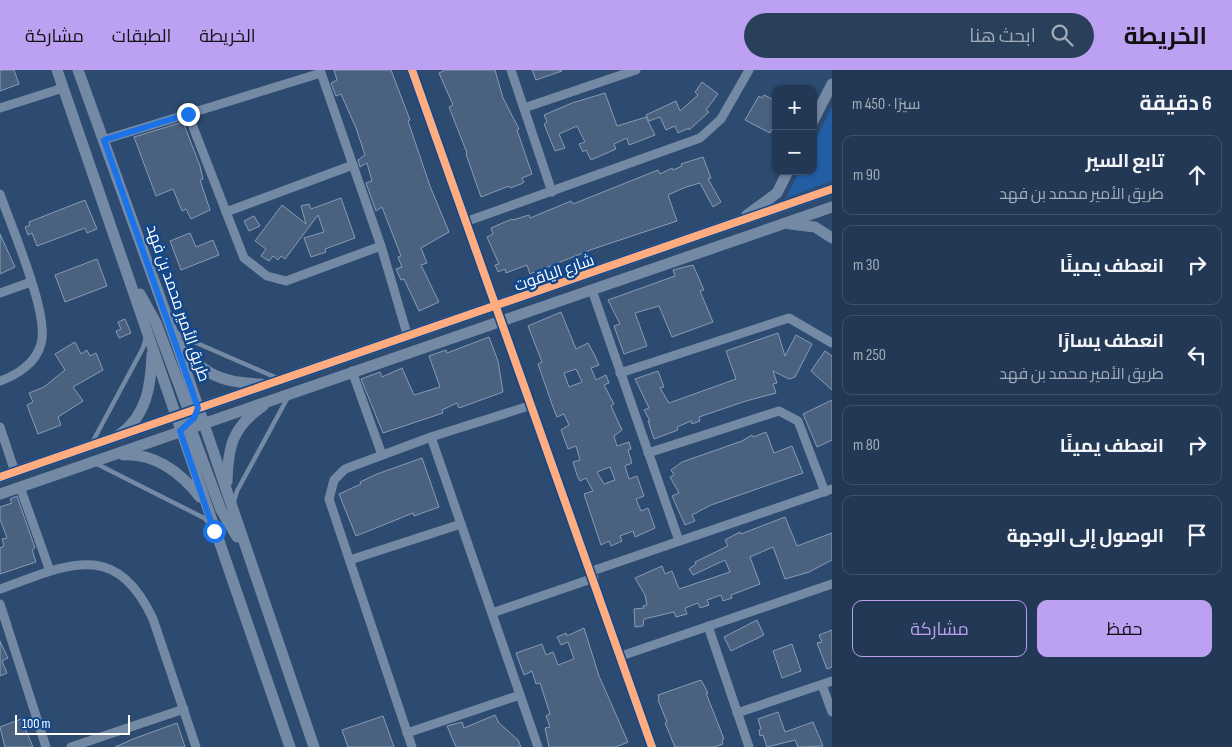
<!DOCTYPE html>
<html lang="ar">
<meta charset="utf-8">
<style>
:root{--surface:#223854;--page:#2a3f5a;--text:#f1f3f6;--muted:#a2acb8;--line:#3f526b;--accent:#bca0f2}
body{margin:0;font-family:"Sofia Sans Condensed",Cairo,sans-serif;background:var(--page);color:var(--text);direction:rtl}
.controls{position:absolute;right:15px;top:15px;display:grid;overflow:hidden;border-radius:10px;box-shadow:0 1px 4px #0004}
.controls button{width:45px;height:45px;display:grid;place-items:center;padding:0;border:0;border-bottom:1px solid var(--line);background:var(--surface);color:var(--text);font:25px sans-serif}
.scale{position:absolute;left:15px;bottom:12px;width:115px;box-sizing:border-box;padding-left:5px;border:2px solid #fff;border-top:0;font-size:14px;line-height:18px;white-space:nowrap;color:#fff;-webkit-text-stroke:4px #10478d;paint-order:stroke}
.stop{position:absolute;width:15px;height:15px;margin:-11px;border:4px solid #1a73e8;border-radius:50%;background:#fff}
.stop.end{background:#1a73e8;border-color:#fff;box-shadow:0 1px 5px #0008}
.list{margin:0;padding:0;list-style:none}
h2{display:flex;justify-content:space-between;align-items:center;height:65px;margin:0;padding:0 20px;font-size:21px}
h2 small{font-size:16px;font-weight:400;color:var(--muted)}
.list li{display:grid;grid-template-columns:32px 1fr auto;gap:15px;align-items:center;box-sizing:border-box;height:80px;margin:0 10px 10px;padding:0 10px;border:1px solid var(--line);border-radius:10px}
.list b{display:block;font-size:19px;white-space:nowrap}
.list p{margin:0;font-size:16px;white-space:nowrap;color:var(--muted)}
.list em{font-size:16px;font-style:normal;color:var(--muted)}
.actions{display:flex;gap:10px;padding:15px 20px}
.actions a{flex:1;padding:11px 0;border:1px solid var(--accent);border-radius:10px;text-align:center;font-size:18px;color:var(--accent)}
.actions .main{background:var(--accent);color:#111}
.icon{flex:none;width:28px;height:28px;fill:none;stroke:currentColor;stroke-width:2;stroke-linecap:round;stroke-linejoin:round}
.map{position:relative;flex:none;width:832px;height:677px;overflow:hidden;direction:ltr}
header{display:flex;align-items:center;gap:30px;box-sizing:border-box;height:70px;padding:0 25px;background:var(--accent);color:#111}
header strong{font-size:24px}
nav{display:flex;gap:28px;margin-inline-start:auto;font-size:18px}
.search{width:350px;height:45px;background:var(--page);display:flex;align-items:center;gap:12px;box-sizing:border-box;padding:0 18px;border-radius:28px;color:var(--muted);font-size:19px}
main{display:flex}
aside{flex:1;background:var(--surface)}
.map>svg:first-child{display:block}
</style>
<header>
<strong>الخريطة</strong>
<div class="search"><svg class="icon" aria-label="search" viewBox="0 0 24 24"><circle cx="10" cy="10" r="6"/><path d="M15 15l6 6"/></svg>ابحث هنا</div>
<nav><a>الخريطة</a><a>الطبقات</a><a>مشاركة</a></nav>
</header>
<main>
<aside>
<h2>6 دقيقة<small>سيرًا · 450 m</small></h2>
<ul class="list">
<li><svg class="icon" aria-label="ahead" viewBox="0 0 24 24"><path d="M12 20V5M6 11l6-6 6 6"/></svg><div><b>تابع السير</b><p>طريق الأمير محمد بن فهد</p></div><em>90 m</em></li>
<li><svg class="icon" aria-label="right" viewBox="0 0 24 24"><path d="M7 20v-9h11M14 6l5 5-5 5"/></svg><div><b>انعطف يمينًا</b></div><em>30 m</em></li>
<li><svg class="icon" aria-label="left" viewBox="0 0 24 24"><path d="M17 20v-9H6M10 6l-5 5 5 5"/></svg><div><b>انعطف يسارًا</b><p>طريق الأمير محمد بن فهد</p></div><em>250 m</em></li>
<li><svg class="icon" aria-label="right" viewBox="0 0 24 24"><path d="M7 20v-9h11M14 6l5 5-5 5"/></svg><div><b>انعطف يمينًا</b></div><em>80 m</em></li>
<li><svg class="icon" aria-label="arrive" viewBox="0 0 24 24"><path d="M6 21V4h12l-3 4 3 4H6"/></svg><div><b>الوصول إلى الوجهة</b></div></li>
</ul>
<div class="actions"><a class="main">حفظ</a><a>مشاركة</a></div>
</aside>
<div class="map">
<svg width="832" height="677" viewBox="0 0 832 677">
<rect width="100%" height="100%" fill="#2d4a70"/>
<path fill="#235da4" d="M832,37V111L786,128L799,101H813V74Z"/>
<g fill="#4a6280" stroke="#889bb3" fill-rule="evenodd">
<path d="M0,0H14L19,14L0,21Z"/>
<path d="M334,0H391L410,50L408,51L430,116L449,162L421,178L427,193L421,195L439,232L419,241L404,209L401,210L396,199L402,197L398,187L401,186L382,137L376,141L366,113L372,111L367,93L360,97L358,90L365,85L356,58L341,24L336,26L331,13L337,10Z"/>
<path d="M445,0H495L503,28L519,59L517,60L532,104L522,108L524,112L521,114L510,118L509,116L481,127L466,84L467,83L449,37L453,35L439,3Z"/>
<path d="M532,0H561L562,1L536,10Z"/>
<path d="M702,12L718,24L706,40L709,42L689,60V58L678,63L675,56L666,60L660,47L649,51L646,45L676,31L680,41L698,25L695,22Z"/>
<path d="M605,23L617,56L646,47L655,65L629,75L627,68L614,74L616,79L591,90L586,80L583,82L579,74L585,72L577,56L559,64L565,78L555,81L544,54L547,52L544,45L572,33Z"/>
<path d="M764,25L776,31V53L770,63L745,50L759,26L762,28Z"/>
<path d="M183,52L200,96L203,109L200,110L210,140L191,149L186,139L182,141L173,119L156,126L134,67Z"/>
<path d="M703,87L711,108L708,109L721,132L713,137L700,113L686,117L668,125L677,151L593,179L530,204L527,195L506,203L505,199L498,202L495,195L499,194L487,167L493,164L491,158L512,149L513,150L529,145L530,148L571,131L573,134L658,100L660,104L672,98L673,100L682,96L681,94Z"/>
<path d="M341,128L355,168L325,179L326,182L311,187L304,168L324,162L318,145L285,189L281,186L278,190L273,186L269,191L261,186L266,179L255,171L282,135L306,154L301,136L309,134L311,139Z"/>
<path d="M85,130L97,159L87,163L85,158L37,176L32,163L28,165L25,157L30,155L29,152Z"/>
<path d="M254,146L260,156L249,161L244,151Z"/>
<path d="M190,163L196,177L213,170L219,185L181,200L170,171Z"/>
<path d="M0,164L15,197L0,204Z"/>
<path d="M97,189L107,216L65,232L55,205Z"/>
<path d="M693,195L704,220L700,221L713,252L672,267L659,236L635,243L647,276L624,284L614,256L620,254L608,230L675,206L673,200Z"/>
<path d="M561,242L576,279L588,273L595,286L599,295L591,298L596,310L606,305L609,313L604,315L614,334L611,336L622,360L614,366L617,376L629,372L631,379L628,380L632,393L625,396L629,409L637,406L644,426L636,429L641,441L648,438L655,458L635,467L633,461L620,466L622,471L611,476L609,471L601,475L584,424L593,421L586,408L580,411L577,405L573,392L580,390L576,376L568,379L561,360L569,355L564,344L557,347L554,340L538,294L542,292L528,256ZM576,299L582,312L569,317L564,303ZM610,397L615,410L604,414L597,402Z"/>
<path d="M125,249L131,263L119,268L116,261L121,259L118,252Z"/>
<path d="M778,263L785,286L796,265L812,274L795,307L789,309L773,301L777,313L773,314L776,323L746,331L699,347L700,351L692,354L691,351L677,357L678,360L654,369L648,351H650L644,340L649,338L635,309L658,301L664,317L660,318L669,333L736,309L726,281Z"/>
<path d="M489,267L498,291L503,322L459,338L457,333L442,340L443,343L383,363L361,309L380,302L382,307L402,298L414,325L440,317L429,286L446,280L447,283Z"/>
<path d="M75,272L81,284L87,280L90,286L96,283L103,300L73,317L83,331L58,347L61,355L38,364L27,335L33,332L29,323L44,317L65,300L55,284Z"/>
<path d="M825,281L832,286V320L811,301Z"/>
<path d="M832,330V370L817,377L803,344Z"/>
<path d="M766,362L774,383L792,376L803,403L711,435L692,445L695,451L685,455L672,426L679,423L670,407L674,405L671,400L682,392L742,371L752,365L753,367Z"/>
<path d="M422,388L439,437L414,446L413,443L356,466L339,424L361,414L360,412L377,404Z"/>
<path d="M17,426L35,478L32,480L36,492L0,504V478L4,476L2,469L7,468L0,449V437L12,433L10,429Z"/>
<path d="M785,447L797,476L832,463V490L809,502L785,509L773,477L750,487L760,514L731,525L732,528L723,531L721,525L707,530L709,535L700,538L698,533L685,538L687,544L676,547L674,542L644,549L643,556L635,557L634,539L644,538L643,536L647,535L645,525L635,508L662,496L665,504L672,501L679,519L730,502L725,490L693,505L689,499L696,494L695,492L728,476L725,470L740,462L741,464Z"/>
<path d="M757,550L764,565L731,581L724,567Z"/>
<path d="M584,558L599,606L628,672L616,677H549L545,658L550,657L546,646L550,644L540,613L536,614L532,601L524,605L516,583L542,574L546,585L553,582L558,595L574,589L568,572L561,575L557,567L566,563L567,566Z"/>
<path d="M832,560V597L827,599L817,573L822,572L819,565Z"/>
<path d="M0,571L8,588L2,591L7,603L0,606Z"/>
<path d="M792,574L801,601L782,608L773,581Z"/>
<path d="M701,610L708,623H706L724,669L722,670L723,674L714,677H675L665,653L667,652L658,630L659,629L658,625Z"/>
<path d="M778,642L785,662L813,652L823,676L798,677L795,670L767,677L763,665L760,666L759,660L761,659L758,649Z"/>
<path d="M495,645L499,653L518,670L521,677H456L447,656L462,652L464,658Z"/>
<path d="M383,646L394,677H348L342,660Z"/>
<path d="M21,649L33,677H5L0,657Z"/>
<path d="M177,653L185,677H115L133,669Z"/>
</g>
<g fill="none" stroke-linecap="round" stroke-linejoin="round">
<g stroke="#748aa4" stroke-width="4.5">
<path d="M175,261L183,267L277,308"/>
<path d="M93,371L143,278L146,267"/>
<path d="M97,394L204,448L209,453"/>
<path d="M234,431L237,421L288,327"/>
</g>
<g stroke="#748aa4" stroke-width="9">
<path d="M320,0L381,176L408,267"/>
<path d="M412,0L652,677"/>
<path d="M511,0L552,122"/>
<path d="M321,3L188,44L244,188L267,206L286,211L381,176"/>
<path d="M0,38L63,18"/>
<path d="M524,38L636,0"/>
<path d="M103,70L188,44"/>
<path d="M0,124C11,156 50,245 41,274C36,293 17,305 0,311"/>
<path d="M226,142L353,95"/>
<path d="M465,152L700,68L721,49L749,0"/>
<path d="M592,220L679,471"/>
<path d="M0,223L31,212"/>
<path d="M352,301L382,385"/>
<path d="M620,303L789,248L832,273"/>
<path d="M0,357L15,402"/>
<path d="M431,367L538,677"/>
<path d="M648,383L779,341L798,351L825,422"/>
<path d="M20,417L50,501"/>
<path d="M350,490L461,454"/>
<path d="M592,501L832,419"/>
<path d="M0,519C67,495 115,468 153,549L196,677"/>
<path d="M0,534L46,677"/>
<path d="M492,543L594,508"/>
<path d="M708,556L749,677"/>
<path d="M621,586L832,514"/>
<path d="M822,615L832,642"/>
<path d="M737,643L832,611"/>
<path d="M407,663L520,625"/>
<path d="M71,677L184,639"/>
<path d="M412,677L329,429L334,410L345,399L431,367L532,335"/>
</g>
<g stroke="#748aa4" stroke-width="11">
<path d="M57,0L290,677"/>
<path d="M78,0L175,269L314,677"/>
<path d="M813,51L832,14"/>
<path d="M747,145L777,123L788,101"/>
<path d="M790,154L815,157L832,168"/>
<path d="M140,224L156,253L191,347"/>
<path d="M179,274C205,305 221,313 261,314"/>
<path d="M188,351L221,440L237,467"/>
<path d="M119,365C147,346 151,315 152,284"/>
<path d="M123,385C155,383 180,402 200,427"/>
<path d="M0,407L832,119"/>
<path d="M227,412C228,377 232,357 263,336"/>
<path d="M0,424L832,137"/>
</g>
<defs>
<g id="cycleway">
<path d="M412,0L652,677"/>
<path d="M0,407L832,119"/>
</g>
</defs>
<use href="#cycleway" stroke="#10478d" stroke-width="11"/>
<use href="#cycleway" stroke="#ffac80" stroke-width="8"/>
</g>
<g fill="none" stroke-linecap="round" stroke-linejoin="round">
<path stroke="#1a73e8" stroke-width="6" d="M188,44L104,70L198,338L194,348L180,361L214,461"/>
</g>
<g text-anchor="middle" stroke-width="5" stroke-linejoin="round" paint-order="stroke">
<g font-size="16" fill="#fff" stroke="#10478d">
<text transform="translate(554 202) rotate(-19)" y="6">شارع الياقوت</text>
<text transform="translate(179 233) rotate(71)" y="6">طريق الأمير محمد بن فهد</text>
</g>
</g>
</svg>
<div class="controls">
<button>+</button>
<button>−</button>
</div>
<div class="scale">100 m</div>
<div class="stop" style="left:214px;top:461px"></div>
<div class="stop end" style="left:188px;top:44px"></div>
</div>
</main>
